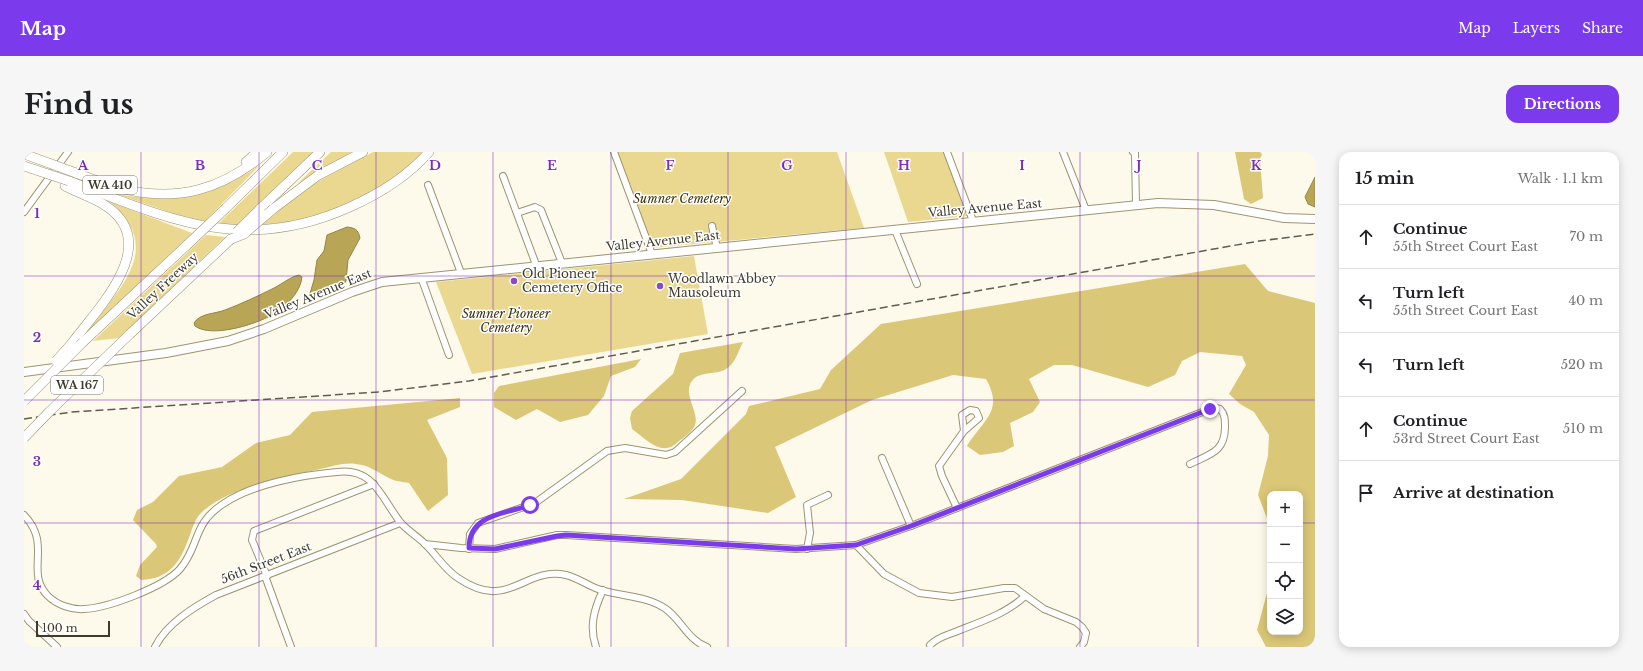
<!DOCTYPE html>
<meta charset="utf-8">
<style>
:root{--surface:#fff;--page:#f6f6f6;--text:#202124;--muted:#757577;--line:#e0e0e0;--accent:#7c3aed}
body{margin:0;font-family:"Libre Baskerville",serif;background:var(--page);color:var(--text)}
.controls{position:absolute;right:12px;bottom:12px;display:grid;overflow:hidden;border-radius:8px;box-shadow:0 2px 10px #0003}
.controls button{width:36px;height:36px;display:grid;place-items:center;padding:0;border:0;border-bottom:1px solid var(--line);background:var(--surface);color:var(--text);font:20px sans-serif}
.scale{position:absolute;left:12px;bottom:10px;width:74px;box-sizing:border-box;padding-left:4px;border:2px solid #3e3b2c;border-top:0;font-size:11px;line-height:14px;white-space:nowrap;color:#3e3b2c;-webkit-text-stroke:3px #fff;paint-order:stroke}
.stop{position:absolute;width:12px;height:12px;margin:-9px;border:3px solid #7c3aed;border-radius:50%;background:#fff}
.stop.end{background:#7c3aed;border-color:#fff;box-shadow:0 1px 4px #0008}
.list{margin:0;padding:0;list-style:none}
h2{display:flex;justify-content:space-between;align-items:center;height:52px;margin:0;padding:0 16px;font-size:17px}
h2 small{font-size:13px;font-weight:400;color:var(--muted)}
.list li{display:grid;grid-template-columns:26px 1fr auto;gap:12px;align-items:center;box-sizing:border-box;height:64px;padding:0 16px;border-top:1px solid var(--line)}
.list b{display:block;font-size:15px;white-space:nowrap}
.list p{margin:0;font-size:13px;white-space:nowrap;color:var(--muted)}
.list em{font-size:13px;font-style:normal;color:var(--muted)}
.icon{flex:none;width:22px;height:22px;fill:none;stroke:currentColor;stroke-width:2;stroke-linecap:round;stroke-linejoin:round}
.map{position:relative;flex:none;width:1291px;height:495px;overflow:hidden;border-radius:12px}
header{display:flex;align-items:center;gap:24px;box-sizing:border-box;height:56px;padding:0 20px;background:var(--accent);color:#fff}
header strong{font-size:19px}
nav{display:flex;gap:22px;margin-inline-start:auto;font-size:14px}
.intro{display:flex;align-items:center;justify-content:space-between;box-sizing:border-box;height:96px;padding:0 24px}
h1{margin:0;font-size:28px}
.button{padding:10px 18px;border-radius:12px;background:var(--accent);color:#fff;font-size:14px;font-weight:700}
main{display:flex;gap:24px;padding:0 24px}
aside{flex:1;background:var(--surface);border-radius:12px;box-shadow:0 2px 10px #0003}
.map>svg:first-child{display:block}
</style>
<header>
<strong>Map</strong>
<nav><a>Map</a><a>Layers</a><a>Share</a></nav>
</header>
<div class="intro"><h1>Find us</h1><a class="button">Directions</a></div>
<main>
<div class="map">
<svg width="1291" height="495" viewBox="0 0 1291 495">
<rect width="100%" height="100%" fill="#fefaeb"/>
<g fill="#ebd890">
<path d="M269,0H290L214,73L194,72Z"/>
<path d="M307,0H328L273,32Z"/>
<path d="M349,0H400C388,11 376,23 362,32C325,56 280,70 237,73L284,35Z"/>
<path d="M590,0H813L840,76L628,96Z"/>
<path d="M860,0H919L944,64L884,70Z"/>
<path d="M236,13L181,69L151,62L93,42C151,52 188,46 236,13Z"/>
<path d="M86,50L168,81L58,186C89,142 145,99 86,50Z"/>
<path d="M182,83L201,85L96,186L69,189Z"/>
<path d="M670,104L684,182L448,222L412,130Z"/>
</g>
<g fill="#dbc778">
<path d="M1211,0H1236L1238,2L1236,7L1239,46L1227,52L1220,47Z"/>
<path d="M1221,112L1244,139L1291,151V495H1242L1233,478L1246,430V480H1276V342H1246V374L1234,343L1244,304L1245,283L1230,260L1216,252L1205,242L1222,213L1218,204L1176,200L1158,209L1151,223L1124,235L1048,213H1030L1005,227L1016,250L1009,260L986,271L990,294L979,300L956,303L943,294C960,267 980,259 962,227L929,223L848,248L751,295L772,345L744,361L658,348L600,347L657,327L722,262L725,254L796,237L807,218L857,172Z"/>
<path d="M719,190C715,198 712,208 706,214C695,225 677,217 668,229C658,242 676,261 671,273C669,279 659,286 654,290C638,306 622,287 608,277L606,266L608,259L649,222L656,201Z"/>
<path d="M617,207L611,215L587,224L580,244L564,263L536,270L513,257L492,268L470,255V241L475,234Z"/>
<path d="M436,246V255L403,268L423,306L424,343L404,359L385,331C379,330 370,329 365,326C353,320 345,313 332,312C320,310 307,315 296,317C260,325 207,335 179,359C172,365 169,374 166,383C157,409 146,427 117,428L112,424L116,413L133,395L132,392L109,368L113,358L129,350L155,324L198,315L232,291L266,283L288,260Z"/>
</g>
<g fill="#b9a556" stroke="#948549">
<path d="M1291,25V55L1284,52L1281,45Z"/>
<path d="M323,75C331,76 334,77 336,86L324,108L322,129L320,132L284,148L290,128L293,108L300,99L303,83Z"/>
<path d="M275,123L278,125C277,138 264,153 253,160C237,171 188,187 171,174L170,171C176,161 191,162 201,158C217,152 234,144 250,136C258,132 266,125 275,123Z"/>
</g>
<g fill="none" stroke-linecap="round" stroke-linejoin="round">
<defs>
<g id="minor">
<path d="M590,0L628,102"/>
<path d="M923,0L949,69"/>
<path d="M1039,0L1062,58"/>
<path d="M1109,0L1111,1L1112,53"/>
<path d="M479,24L511,110L509,114"/>
<path d="M404,33L437,121"/>
<path d="M0,60L44,0"/>
<path d="M493,61L511,55L517,58L538,111"/>
<path d="M688,74L693,96"/>
<path d="M871,78L893,132"/>
<path d="M397,125L425,203"/>
<path d="M858,306L887,374"/>
<path d="M933,356L918,324L915,314L940,279L955,266L952,259L946,258L938,263L940,279"/>
<path d="M0,363C29,393 0,420 24,444C33,453 48,458 60,457C84,456 140,435 156,417C176,394 168,372 199,352C228,332 278,323 313,320C351,315 358,348 377,371C384,379 393,384 400,391C412,402 420,417 434,426C485,461 499,414 542,423C554,426 563,433 574,437C597,445 622,443 642,457C658,469 664,488 683,495"/>
<path d="M401,392L437,396L471,397L533,383H542L772,397L832,393L860,422L895,441L928,445L980,436H991L1020,457L1052,470L1058,475L1062,481L1060,490L1056,495"/>
<path d="M832,393L887,374L1186,257L1192,256L1196,257C1201,262 1201,268 1201,275C1201,300 1186,302 1166,312"/>
<path d="M445,397L446,382L454,371L511,351L583,299L601,296L642,303L651,300L718,239"/>
<path d="M783,397L786,381L783,353L804,343"/>
<path d="M241,424L267,495"/>
<path d="M243,424L228,388L230,379L350,332"/>
<path d="M0,462L5,469L33,495"/>
<path d="M906,493C915,484 925,483 936,478C959,469 983,461 1001,444"/>
<path d="M131,495C142,472 170,455 192,443L376,371"/>
<path d="M572,495C565,475 570,457 579,438"/>
</g>
<path id="major" d="M0,220L142,201L204,189L240,177L328,140L358,130L1134,51L1190,53L1260,66L1291,67"/>
<g id="highway">
<path d="M222,10L233,0"/>
<path d="M52,21C66,26 80,32 95,36C153,51 198,38 243,0"/>
<path d="M45,29C145,67 220,103 326,55C355,42 384,24 405,0"/>
<path d="M41,34C54,41 70,46 82,54C139,92 74,156 48,191"/>
<path d="M202,56L259,0"/>
<path d="M236,57L296,0"/>
<path d="M249,57L293,24L339,0"/>
<path d="M107,181L207,87"/>
<path d="M59,190L163,93"/>
</g>
</defs>
<use href="#minor" stroke="#9d9471" stroke-width="8"/>
<use href="#major" stroke="#9d9471" stroke-width="10"/>
<use href="#highway" stroke="#9d9471" stroke-width="10"/>
<use href="#minor" stroke="#fff" stroke-width="6"/>
<use href="#major" stroke="#fff" stroke-width="8"/>
<use href="#highway" stroke="#fff" stroke-width="9"/>
<path stroke="#605d4e" stroke-width="1.5" stroke-dasharray="8 4" stroke-linecap="butt" d="M0,267L48,260L355,240L445,229L1235,89L1291,82"/>
<defs>
<g id="highway-bridge">
<path d="M0,2L52,21"/>
<path d="M0,14L45,29"/>
<path d="M213,80L236,57"/>
<path d="M207,87L220,82L249,57"/>
<path d="M163,93L202,56"/>
<path d="M32,209L48,191"/>
<path d="M0,249L59,190"/>
<path d="M0,286L25,260L107,181"/>
</g>
</defs>
<use href="#highway-bridge" stroke="#9d9471" stroke-width="10" stroke-linecap="butt"/>
<use href="#highway-bridge" stroke="#fff" stroke-width="9"/>
</g>
<g fill="none" stroke-linecap="round" stroke-linejoin="round">
<path stroke="#7c3aed" stroke-width="5" d="M506,353C481,362 445,362 445,396L471,397L533,384L542,383L772,397L832,393L887,374L1186,257"/>
</g>
<path fill="none" stroke="#7b2cbf" stroke-width="1" stroke-opacity="0.55" d="M117,0V495M235,0V495M352,0V495M469,0V495M587,0V495M704,0V495M822,0V495M939,0V495M1056,0V495M1174,0V495M0,124H1291M0,248H1291M0,371H1246M1276,371H1291"/>
<g fill="#894bc1" stroke="#fff" stroke-width="1.5">
<circle cx="490" cy="129" r="4"/>
<circle cx="636" cy="134" r="4"/>
</g>
<g text-anchor="middle" stroke-width="3" stroke-linejoin="round" paint-order="stroke">
<g fill="#fff" stroke="#78766b" stroke-width="1">
<rect x="59" y="24" width="54" height="18" rx="3"/>
<rect x="27" y="224" width="52" height="18" rx="3"/>
</g>
<g font-size="11" font-weight="bold" fill="#3e3b2c">
<text x="86" y="37">WA 410</text>
<text x="53" y="237">WA 167</text>
</g>
<g font-size="12" font-style="italic" fill="#39310d" stroke="#fff">
<text x="658" y="51">Sumner Cemetery</text>
<text x="482" y="166">Sumner Pioneer<tspan x="482" dy="14">Cemetery</tspan></text>
</g>
<g font-size="12" fill="#3e3b2c" stroke="#fff">
<text transform="translate(961 56) rotate(-5)" y="4">Valley Avenue East</text>
<text transform="translate(639 89) rotate(-6)" y="4">Valley Avenue East</text>
<text transform="translate(139 134) rotate(-43)" y="4">Valley Freeway</text>
<text transform="translate(294 142) rotate(-22)" y="4">Valley Avenue East</text>
<text transform="translate(242 411) rotate(-21)" y="4">56th Street East</text>
</g>
<g font-size="12" fill="#3e3b2c" stroke="#fff" text-anchor="start">
<text x="498" y="126">Old Pioneer<tspan x="498" dy="14">Cemetery Office</tspan></text>
<text x="644" y="131">Woodlawn Abbey<tspan x="644" dy="14">Mausoleum</tspan></text>
</g>
</g>
<g font-size="13" text-anchor="middle" font-weight="bold" fill="#7b2cbf" stroke="#fff" stroke-width="3" stroke-linejoin="round" paint-order="stroke">
<text x="59" y="18">A</text>
<text x="176" y="18">B</text>
<text x="293" y="18">C</text>
<text x="411" y="18">D</text>
<text x="528" y="18">E</text>
<text x="646" y="18">F</text>
<text x="763" y="18">G</text>
<text x="880" y="18">H</text>
<text x="998" y="18">I</text>
<text x="1115" y="18">J</text>
<text x="1232" y="18">K</text>
<text x="13" y="66">1</text>
<text x="13" y="190">2</text>
<text x="13" y="314">3</text>
<text x="13" y="438">4</text>
</g>
</svg>
<div class="controls">
<button>+</button>
<button>−</button>
<button><svg class="icon" aria-label="locate" viewBox="0 0 24 24"><circle cx="12" cy="12" r="6"/><path d="M12 2v4M12 18v4M2 12h4M18 12h4"/></svg></button>
<button><svg class="icon" aria-label="layers" viewBox="0 0 24 24"><path d="M12 4l9 5-9 5-9-5zM3 14l9 5 9-5"/></svg></button>
</div>
<div class="scale">100 m</div>
<div class="stop" style="left:506px;top:353px"></div>
<div class="stop end" style="left:1186px;top:257px"></div>
</div>
<aside>
<h2>15 min<small>Walk · 1.1 km</small></h2>
<ul class="list">
<li><svg class="icon" aria-label="ahead" viewBox="0 0 24 24"><path d="M12 20V5M6 11l6-6 6 6"/></svg><div><b>Continue</b><p>55th Street Court East</p></div><em>70 m</em></li>
<li><svg class="icon" aria-label="left" viewBox="0 0 24 24"><path d="M17 20v-9H6M10 6l-5 5 5 5"/></svg><div><b>Turn left</b><p>55th Street Court East</p></div><em>40 m</em></li>
<li><svg class="icon" aria-label="left" viewBox="0 0 24 24"><path d="M17 20v-9H6M10 6l-5 5 5 5"/></svg><div><b>Turn left</b></div><em>520 m</em></li>
<li><svg class="icon" aria-label="ahead" viewBox="0 0 24 24"><path d="M12 20V5M6 11l6-6 6 6"/></svg><div><b>Continue</b><p>53rd Street Court East</p></div><em>510 m</em></li>
<li><svg class="icon" aria-label="arrive" viewBox="0 0 24 24"><path d="M6 21V4h12l-3 4 3 4H6"/></svg><div><b>Arrive at destination</b></div></li>
</ul>
</aside>
</main>
